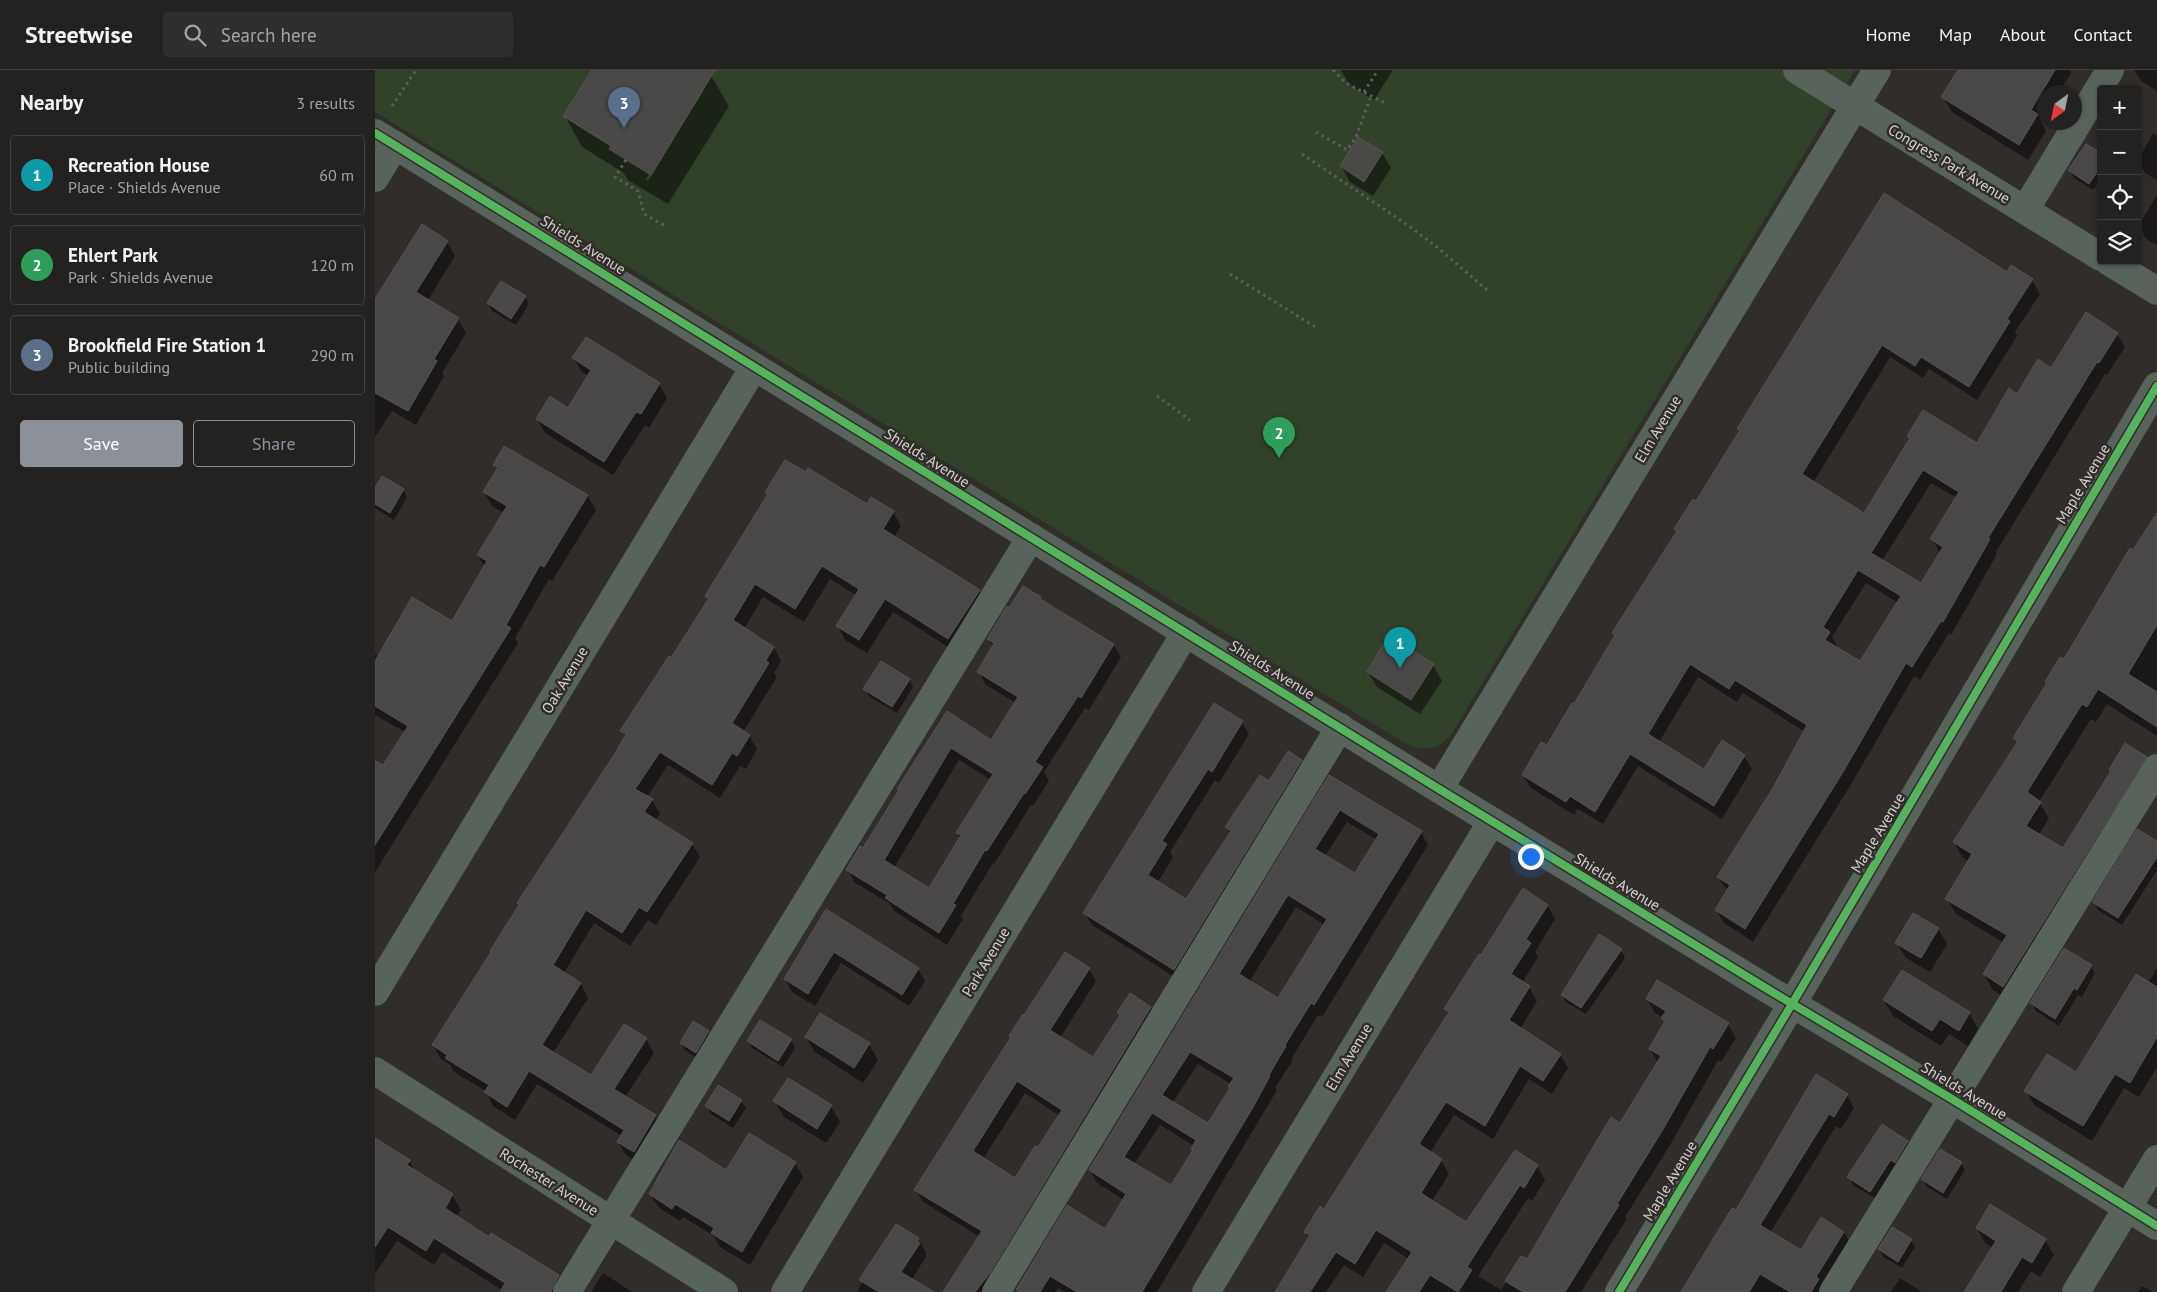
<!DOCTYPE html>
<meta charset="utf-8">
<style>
:root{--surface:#242220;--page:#302f2d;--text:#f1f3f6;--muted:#a3a4a5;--line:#413f3e;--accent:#8c9099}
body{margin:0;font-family:"PT Sans",sans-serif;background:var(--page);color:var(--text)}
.controls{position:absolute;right:15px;top:15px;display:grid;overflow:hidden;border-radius:5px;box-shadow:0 1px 4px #0004}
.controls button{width:45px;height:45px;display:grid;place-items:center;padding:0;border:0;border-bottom:1px solid var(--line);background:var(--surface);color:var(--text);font:25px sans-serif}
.compass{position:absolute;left:1662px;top:15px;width:45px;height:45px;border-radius:50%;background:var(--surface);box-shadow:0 1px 4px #0004;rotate:213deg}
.you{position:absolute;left:1155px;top:786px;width:18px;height:18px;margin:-12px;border:4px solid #fff;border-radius:50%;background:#1a73e8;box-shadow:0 0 0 8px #1a73e833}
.badge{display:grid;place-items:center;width:32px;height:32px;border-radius:50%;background:var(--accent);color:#fff;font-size:16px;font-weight:700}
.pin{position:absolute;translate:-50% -41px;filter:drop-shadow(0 1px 2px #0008)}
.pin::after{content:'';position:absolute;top:26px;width:18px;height:15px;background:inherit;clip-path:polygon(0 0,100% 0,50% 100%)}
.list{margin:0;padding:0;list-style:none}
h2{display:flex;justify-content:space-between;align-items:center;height:65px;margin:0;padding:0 20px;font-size:21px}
h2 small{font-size:16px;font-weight:400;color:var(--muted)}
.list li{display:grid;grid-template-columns:32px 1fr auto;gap:15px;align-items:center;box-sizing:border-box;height:80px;margin:0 10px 10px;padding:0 10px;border:1px solid var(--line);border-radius:5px}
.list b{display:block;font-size:19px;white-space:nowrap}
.list p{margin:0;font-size:16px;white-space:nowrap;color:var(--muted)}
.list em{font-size:16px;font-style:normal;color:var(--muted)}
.actions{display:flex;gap:10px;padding:15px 20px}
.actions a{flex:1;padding:11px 0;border:1px solid var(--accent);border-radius:5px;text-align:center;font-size:18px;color:var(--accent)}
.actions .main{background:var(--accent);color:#fff}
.icon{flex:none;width:28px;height:28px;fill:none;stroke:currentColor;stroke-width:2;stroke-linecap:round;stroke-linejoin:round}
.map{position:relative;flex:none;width:1782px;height:1222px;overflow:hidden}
header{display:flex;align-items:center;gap:30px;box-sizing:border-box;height:70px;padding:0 25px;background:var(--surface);border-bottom:1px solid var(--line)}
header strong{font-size:24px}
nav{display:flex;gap:28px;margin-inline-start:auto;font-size:18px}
.search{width:350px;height:45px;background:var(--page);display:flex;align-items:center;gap:12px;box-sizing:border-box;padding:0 18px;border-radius:5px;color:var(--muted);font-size:19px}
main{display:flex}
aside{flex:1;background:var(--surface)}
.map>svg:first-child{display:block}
</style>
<header>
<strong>Streetwise</strong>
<div class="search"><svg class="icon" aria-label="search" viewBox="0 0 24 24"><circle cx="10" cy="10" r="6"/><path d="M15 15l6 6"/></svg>Search here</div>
<nav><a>Home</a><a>Map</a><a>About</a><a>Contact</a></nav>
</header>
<main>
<aside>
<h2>Nearby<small>3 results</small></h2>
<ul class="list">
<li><span class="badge" style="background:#0f9aa8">1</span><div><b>Recreation House</b><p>Place · Shields Avenue</p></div><em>60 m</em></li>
<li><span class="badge" style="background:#2e9e5b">2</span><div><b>Ehlert Park</b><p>Park · Shields Avenue</p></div><em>120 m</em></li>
<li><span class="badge" style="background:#5c6f8a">3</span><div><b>Brookfield Fire Station 1</b><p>Public building</p></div><em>290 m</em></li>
</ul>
<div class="actions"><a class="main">Save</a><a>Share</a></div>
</aside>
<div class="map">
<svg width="1782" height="1222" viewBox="0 0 1782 1222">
<rect width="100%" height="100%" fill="#302d2b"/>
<path fill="#32422a" d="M0,0H1480L1077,663C1063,680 1051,682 1031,674L0,42Z"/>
<g fill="#0007" fill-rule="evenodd">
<path d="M218,0H326L336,6L354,36L293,134L253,110L249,103L207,77L190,46ZM327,18H330L273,111L271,109Z"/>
<path d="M966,0H1018L999,30L974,14Z"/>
<path d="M1584,0H1695L1696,3L1684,22H1670V46L1666,52L1671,61L1653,90L1577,42L1568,27Z"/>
<path d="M1759,0H1782V21L1766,11Z"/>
<path d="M1778,63L1782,65V110L1770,103L1763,90Z"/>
<path d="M1007,83L1016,98L998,126L975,112L966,96Z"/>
<path d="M1726,85V109L1718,120L1699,108L1695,100Z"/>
<path d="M1782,125V175L1771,169L1764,155Z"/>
<path d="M72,172L80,186L53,230L83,249L91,263L67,303L69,306L41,355L17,341L0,367V233Z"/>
<path d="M1632,204L1657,210L1665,224L1640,262L1642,266L1602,330L1554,299L1548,308L1515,287L1438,413L1489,445L1536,370L1533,366L1603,375L1642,325L1677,299L1742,264L1750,277L1732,305L1730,304L1621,482L1622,484L1576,565L1574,563L1545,610L1539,606L1475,716L1378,872L1349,853L1341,840L1353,821L1343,807L1399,719L1430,662L1368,623L1362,632L1323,607L1284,672L1329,700L1369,686L1377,699L1347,749L1263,696L1228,754L1203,739L1199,745L1156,718L1148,705L1172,676L1199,635L1241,566L1239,563L1303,462L1301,459L1321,433L1366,362L1364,359L1382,328ZM1556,413L1582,428L1557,469L1565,483L1547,514L1507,491ZM1491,513L1523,533L1485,592L1461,578L1462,576L1457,567Z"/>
<path d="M150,227L154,234L141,255L117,241L113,233Z"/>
<path d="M199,288L284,314L292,328L274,358L270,355L238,405L170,363L162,349L194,339L214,306L207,302Z"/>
<path d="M130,378L213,426L221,440L177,511L174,509L140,568L143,573L0,802V707L30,662L0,645V584L4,587L78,553L110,497L103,486L129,443L117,436L109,422L123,400L120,395Z"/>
<path d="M0,420H28L32,427L19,450L0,438Z"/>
<path d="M392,422L492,436L518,442L526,456L519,467L604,521L612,535L581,582L518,542L492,583L470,570L463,556L482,526L455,509L429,552L388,527L369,559L399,578L406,591L399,603L402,607L368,662L374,665L382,679L371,699L365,696L345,728L293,695L272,727L277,730L285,744L280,751L317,774L325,787L281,855L273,850L255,876L219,853L189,903L206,914L213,928L178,983L217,1007L271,969L279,983L250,1027L280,1045L288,1059L267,1095L251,1085L243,1072L247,1066L162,1014L140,1050L118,1036L111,1021L79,1002L75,995L66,989L58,975L251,668L247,661L297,589L334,530L332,526L393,425Z"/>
<path d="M1782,446V666L1732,634L1721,652L1716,649L1664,732L1674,748L1664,765L1688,780L1737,702L1735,700L1771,688L1780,703L1637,932L1618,920L1609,904L1629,873L1581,844L1572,829L1594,791L1588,788L1579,772L1643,673L1640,668Z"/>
<path d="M665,528L667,532L738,574L746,587L714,640L710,638L669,702L674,711L658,736L656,735L619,794L618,793L586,846L588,849L572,875L519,841L514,833L480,813L473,800L489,780L572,643L617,672L641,633L611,615L604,602L618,577L613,569L635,540ZM584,690L616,710L582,763L585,768L554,820L519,798Z"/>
<path d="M1058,595L1067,611L1045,644L1002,617L993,602Z"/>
<path d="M534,609L538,617L522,643L494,626L490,619Z"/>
<path d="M867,652L874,664L844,713L840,710L795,782L798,788L782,813L811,831L855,764L852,757L894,713L926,691L933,703L806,911L717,855L710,843Z"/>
<path d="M955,707L1046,762L1053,775L947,947L943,945L917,988L918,990L900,1018L902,1020L782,1222H690L683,1218L680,1222H641L693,1137L730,1161L749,1130L722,1113L715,1100ZM972,752L1002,770L980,804L950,786ZM921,837L950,855L903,930L874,912ZM823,994L856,1014V1019L833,1055L797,1033ZM785,1055L819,1076V1081L797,1117L759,1094Z"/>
<path d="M1782,773V800L1747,855L1723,840L1719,832Z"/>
<path d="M1172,835L1180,849L1160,882L1163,887L1147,913L1154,917L1162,931L1145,959L1185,984L1193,998L1177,1024L1154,1009L1118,1069L1079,1045L1055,1083L1066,1090L1074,1104L1057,1131L1092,1154L1162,1096L1170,1110L1157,1131L1153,1128L1103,1206L1126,1220L1147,1187L1152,1191L1246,1054L1283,993L1275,979L1290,953L1288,948L1280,943L1272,929L1353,954L1361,968L1346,992L1343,990L1295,1075L1250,1147L1251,1150L1206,1222H1013L1034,1189L1009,1173L988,1207L969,1195L951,1222H902L935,1168L931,1162L950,1141L1074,945L1071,939L1106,887Z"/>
<path d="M451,841L543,899L550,911L534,936L466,893L440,936L417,922L410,909Z"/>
<path d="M1563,859L1572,874L1555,902L1531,888L1522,873Z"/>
<path d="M1246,880L1250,888L1211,944L1191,932L1187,925Z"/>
<path d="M1716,896L1720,903L1707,927L1703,925L1684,956L1661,941L1656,933Z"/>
<path d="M1782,898V997L1764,1027L1749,1018L1717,1071L1660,1036L1651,1021L1701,1004L1773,913Z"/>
<path d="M714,899L721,911L685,968L718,989L776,938L783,950L617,1222H570L605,1167L548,1132L541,1120ZM650,1023L685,1046L641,1110L608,1089Z"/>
<path d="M1527,902L1594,943L1603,959L1593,976L1574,964L1566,976L1518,946L1509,931Z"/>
<path d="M333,962L337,969L325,990L310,980L306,973Z"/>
<path d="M431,967L494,974L503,990L488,1013L440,982Z"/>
<path d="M416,970L420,978L408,997L377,978L373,971Z"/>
<path d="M344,1017L366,1031L371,1038L358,1058L336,1044L332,1036Z"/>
<path d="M1472,1025L1479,1038L1466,1059L1461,1056L1395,1163L1426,1182L1469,1162L1476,1175L1450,1222H1313L1361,1142Z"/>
<path d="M400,1031L456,1036L465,1052L451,1073L409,1047Z"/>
<path d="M374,1065L420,1093L428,1107L375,1195L345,1177L339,1166L308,1147L305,1151L283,1137L275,1124L304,1072L351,1101Z"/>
<path d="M1,1070L34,1091L41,1102L77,1125L86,1140L81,1147L114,1169L183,1206L192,1220L191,1222H126L127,1220L67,1182L59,1195L22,1171L0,1204ZM73,1130H76L67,1144Z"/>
<path d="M1532,1072L1536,1080L1517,1101L1500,1128L1478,1115L1474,1107Z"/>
<path d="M1586,1093L1590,1100L1572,1129L1552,1117L1548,1109Z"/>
<path d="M1616,1136L1670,1170L1679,1185L1665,1207L1656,1201L1643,1222H1590L1618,1178L1610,1173L1602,1158Z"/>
<path d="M522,1156L543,1169L551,1182V1187L536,1210L556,1222H482L487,1213L486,1210Z"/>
<path d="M1536,1170L1540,1177L1527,1198L1508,1187L1504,1179Z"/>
<path d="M228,1203L257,1222H216Z"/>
<path d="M1525,1208L1547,1222H1516Z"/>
<path d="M1767,1216L1778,1222H1763Z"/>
</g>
<g fill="#4a4847" stroke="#565452" fill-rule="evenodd">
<path d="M217,0H340L276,105L234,79L236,76L188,46Z"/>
<path d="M1583,0H1680L1656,40L1663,44L1644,75L1566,27Z"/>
<path d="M983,67L1008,82L989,112L965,96Z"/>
<path d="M1711,74L1726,83V96L1714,114L1693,100Z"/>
<path d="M1509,123L1632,202L1636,195L1658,209L1632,249L1635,251L1594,317L1546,287L1540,296L1507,275L1427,404L1489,443L1535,368L1532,366L1548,340L1602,373L1634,318L1642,324L1663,289L1676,298L1711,242L1743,263L1724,293L1722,292L1613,468L1615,469L1568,552L1566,551L1537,597L1531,593L1468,702L1370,859L1340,840L1355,815L1342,807L1398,718L1432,655L1360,610L1354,619L1315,594L1273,664L1329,699L1347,670L1370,685L1339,736L1255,684L1220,742L1195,726L1191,732L1147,705L1166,672L1172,675L1197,633L1199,634L1240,565L1237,563L1302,461L1299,459L1318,429L1321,431L1365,360L1362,359L1381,328ZM1548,400L1584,422L1555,469L1568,477L1546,513L1496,483ZM1483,500L1526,526L1485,591L1450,570L1455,562L1448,557Z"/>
<path d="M47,154L73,171L41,222L84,248L59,289L62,291L33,341L0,323V229Z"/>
<path d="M126,211L151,226L136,249L112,233Z"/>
<path d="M211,267L285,313L266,344L261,342L229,392L161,349L175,326L193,338L216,300L197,288Z"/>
<path d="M129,376L213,425L169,497L165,495L131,555L136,558L0,775V691L8,695L33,656L0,636V591L37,527L77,551L112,491L102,485L132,436L108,422L123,397L118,395Z"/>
<path d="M410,390L431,402L433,398L492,434L496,427L519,441L508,459L605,520L573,569L510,529L484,570L461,556L484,519L447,496L420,539L380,514L358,550L399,577L391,590L394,593L357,653L375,665L362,686L357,683L337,715L285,682L260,719L278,729L269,742L318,773L272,842L264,837L247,863L211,840L178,895L206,913L167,975L216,1005L249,954L272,968L239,1019L281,1045L259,1082L242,1072L249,1060L154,1001L132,1037L109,1022L114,1015L70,988L72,985L57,975L116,882L115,881L144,835L142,833L241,682L251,664L245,661L294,586L296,588L334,528L330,526L393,424L390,422Z"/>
<path d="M7,406L29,419L15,443L0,434V418Z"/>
<path d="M1782,443V555L1753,604L1782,622V657L1723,619L1712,637L1707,634L1652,722L1666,732L1651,756L1688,778L1736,701L1734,700L1750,673L1772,687L1628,917L1608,904L1632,865L1570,829L1597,784L1578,772L1643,671L1638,668L1672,613L1670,612L1685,587L1689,589L1755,478L1758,480Z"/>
<path d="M648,516L666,527L665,529L739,574L706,628L703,626L660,692L668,697L650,724L649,723L612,781L610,780L578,834L581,835L564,863L510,828L512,825L471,800L485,776L488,778L524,720L522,719L572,641L616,670L643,627L602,602L619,573L612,569L632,536L634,538ZM576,678L618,704L581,763L586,765L554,818L509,790Z"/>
<path d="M1013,566L1059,594L1036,630L992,602Z"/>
<path d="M506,591L535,609L517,637L488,619Z"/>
<path d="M839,633L868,651L837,702L833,699L787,771L792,774L773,805L811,829L856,761L850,757L885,705L894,711L913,681L927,690L799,900L708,843Z"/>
<path d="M954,705L1047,761L939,935L936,933L910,975L911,976L894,1005L895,1006L877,1039L767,1222H702L675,1206L665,1222H644L641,1220L692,1135L730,1159L751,1124L714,1100ZM965,740L1004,764L980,803L940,779ZM913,825L952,849L903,928L864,904ZM815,982L859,1008L853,1016L855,1018L833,1053L787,1025ZM777,1043L821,1070L816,1079L818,1080L796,1115L749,1087Z"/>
<path d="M1762,759L1782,771V787L1743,848L1717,832Z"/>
<path d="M1148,818L1173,835L1151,869L1156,873L1136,904L1155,916L1134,950L1186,984L1168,1011L1145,996L1110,1056L1071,1032L1044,1074L1067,1089L1046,1123L1091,1152L1140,1080L1163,1095L1149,1118L1145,1115L1122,1150L1092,1197L1097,1200L1083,1222L1055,1205L1044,1222H1011L1037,1182L1001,1160L980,1194L961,1182L935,1222H900L935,1165L929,1162L945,1136L949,1139L1074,942L1069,939L1104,884L1106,885Z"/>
<path d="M451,839L544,898L527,925L459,882L433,924L409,909Z"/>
<path d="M1538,843L1564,858L1546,888L1520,873Z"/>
<path d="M1224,864L1247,879L1206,938L1186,925Z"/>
<path d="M1689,878L1717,895L1702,920L1699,918L1680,949L1655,933Z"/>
<path d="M690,882L715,898L675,960L718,987L745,945L742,943L755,923L776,937L615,1203L600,1222H568L607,1161L539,1120L636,967L634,966L648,944L649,945ZM642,1011L687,1040L663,1077L660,1076L640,1108L598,1081Z"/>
<path d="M1527,900L1595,942L1584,961L1565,949L1557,961L1508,930Z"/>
<path d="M1761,904L1782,917V967L1755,1013L1740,1004L1708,1056L1649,1021L1672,984L1701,1002Z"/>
<path d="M1282,910L1354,953L1338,979L1335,977L1287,1061L1242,1134L1244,1135L1190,1222H1148L1130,1211L1146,1186L1152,1189L1236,1047L1245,1053L1286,986L1274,979L1290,951L1286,948L1291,941L1271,929Z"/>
<path d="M445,943L495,973L479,998L430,967Z"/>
<path d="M385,950L417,969L403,991L372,971Z"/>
<path d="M318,951L334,961L321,983L305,973Z"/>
<path d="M1441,1004L1473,1024L1459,1047L1454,1044L1385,1155L1426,1180L1446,1147L1469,1162L1441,1207L1444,1209L1436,1222H1415L1385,1204L1374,1222H1306L1357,1138L1361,1140Z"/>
<path d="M413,1008L457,1035L442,1059L398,1031Z"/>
<path d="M343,1015L367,1030L354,1051L330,1036Z"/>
<path d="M1507,1054L1533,1071L1520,1093L1516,1090L1513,1094L1495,1122L1472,1107Z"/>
<path d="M374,1063L421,1092L367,1182L336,1163L339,1158L300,1134L297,1139L274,1124L304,1070L351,1100Z"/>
<path d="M0,1068L35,1090L32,1095L78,1124L70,1138L114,1167L116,1163L184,1205L176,1222H125L130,1213L59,1168L51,1181L13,1157L0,1177Z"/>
<path d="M1565,1079L1587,1092L1568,1123L1546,1109Z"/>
<path d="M1615,1134L1671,1169L1657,1193L1647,1187L1626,1222H1589L1621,1171L1601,1158Z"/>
<path d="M521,1154L544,1168L542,1172L545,1173L526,1202L559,1222H504L484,1210Z"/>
<path d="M1517,1157L1537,1169L1523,1192L1503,1179Z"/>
</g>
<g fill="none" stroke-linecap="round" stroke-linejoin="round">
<g stroke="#5a605b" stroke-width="3" stroke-dasharray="2.5 4" stroke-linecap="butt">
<path d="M958,0L971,13L1012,34"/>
<path d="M989,22L1003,0"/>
<path d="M17,36L41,0"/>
<path d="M941,62L972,80L981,67L996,26"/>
<path d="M927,84L1034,156L1063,178L1112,220"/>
<path d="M251,90L240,107L263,121L269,144L292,157"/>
<path d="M855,204L942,258"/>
<path d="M782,326L815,350"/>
</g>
<g stroke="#58635c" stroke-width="28">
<path d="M1422,0L1726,187"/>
<path d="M0,63L1064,719L1394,920L1577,1029L1782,1156"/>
<path d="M0,108L20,75"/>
<path d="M1650,140L1735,0"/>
<path d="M1733,191L1782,221"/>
<path d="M1064,719L1502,0"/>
<path d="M0,922L379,297"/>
<path d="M0,1001L349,1222"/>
<path d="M192,1222L656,467"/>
<path d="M410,1222L811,562"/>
<path d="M621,1222L965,657"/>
<path d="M831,1222L1117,751"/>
<path d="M1244,1222L1417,934L1782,316"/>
<path d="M1458,1222L1782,698"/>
<path d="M1701,1222L1782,1089"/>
</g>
<defs>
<g id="cycleway">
<path d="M0,63L1064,719L1394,920L1577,1029L1782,1156"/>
<path d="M1244,1222L1417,934L1782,316"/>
</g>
</defs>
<use href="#cycleway" stroke="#312d2a" stroke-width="11"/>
<use href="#cycleway" stroke="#56b35d" stroke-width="8"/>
</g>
<g text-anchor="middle" stroke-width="5" stroke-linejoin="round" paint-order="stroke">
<g font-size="15" fill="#d5d2d0" stroke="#312d2a">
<text transform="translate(1574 94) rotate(31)" y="5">Congress Park Avenue</text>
<text transform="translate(208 175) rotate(32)" y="5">Shields Avenue</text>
<text transform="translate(1283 359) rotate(-59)" y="5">Elm Avenue</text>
<text transform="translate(552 388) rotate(32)" y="5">Shields Avenue</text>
<text transform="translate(1708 414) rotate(-59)" y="5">Maple Avenue</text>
<text transform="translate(897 600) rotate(32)" y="5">Shields Avenue</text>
<text transform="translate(190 610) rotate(-59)" y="5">Oak Avenue</text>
<text transform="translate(1503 763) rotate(-59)" y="5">Maple Avenue</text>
<text transform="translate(1242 812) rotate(31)" y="5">Shields Avenue</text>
<text transform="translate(611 892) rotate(-59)" y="5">Park Avenue</text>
<text transform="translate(974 987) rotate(-59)" y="5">Elm Avenue</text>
<text transform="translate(1589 1021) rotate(31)" y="5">Shields Avenue</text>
<text transform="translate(1295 1111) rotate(-59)" y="5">Maple Avenue</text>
<text transform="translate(174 1112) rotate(32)" y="5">Rochester Avenue</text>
</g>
</g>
</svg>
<div class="controls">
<button>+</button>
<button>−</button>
<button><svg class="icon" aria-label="locate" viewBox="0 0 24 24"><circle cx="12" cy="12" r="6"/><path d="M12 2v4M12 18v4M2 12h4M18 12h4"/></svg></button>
<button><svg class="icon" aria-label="layers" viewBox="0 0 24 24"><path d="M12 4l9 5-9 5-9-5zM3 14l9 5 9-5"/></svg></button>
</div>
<svg class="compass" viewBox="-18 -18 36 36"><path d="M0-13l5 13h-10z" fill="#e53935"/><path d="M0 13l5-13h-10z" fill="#a3a4a5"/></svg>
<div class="you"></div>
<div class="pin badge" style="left:1025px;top:598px;background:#0f9aa8">1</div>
<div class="pin badge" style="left:904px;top:388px;background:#2e9e5b">2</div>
<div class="pin badge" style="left:249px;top:58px;background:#5c6f8a">3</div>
</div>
</main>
